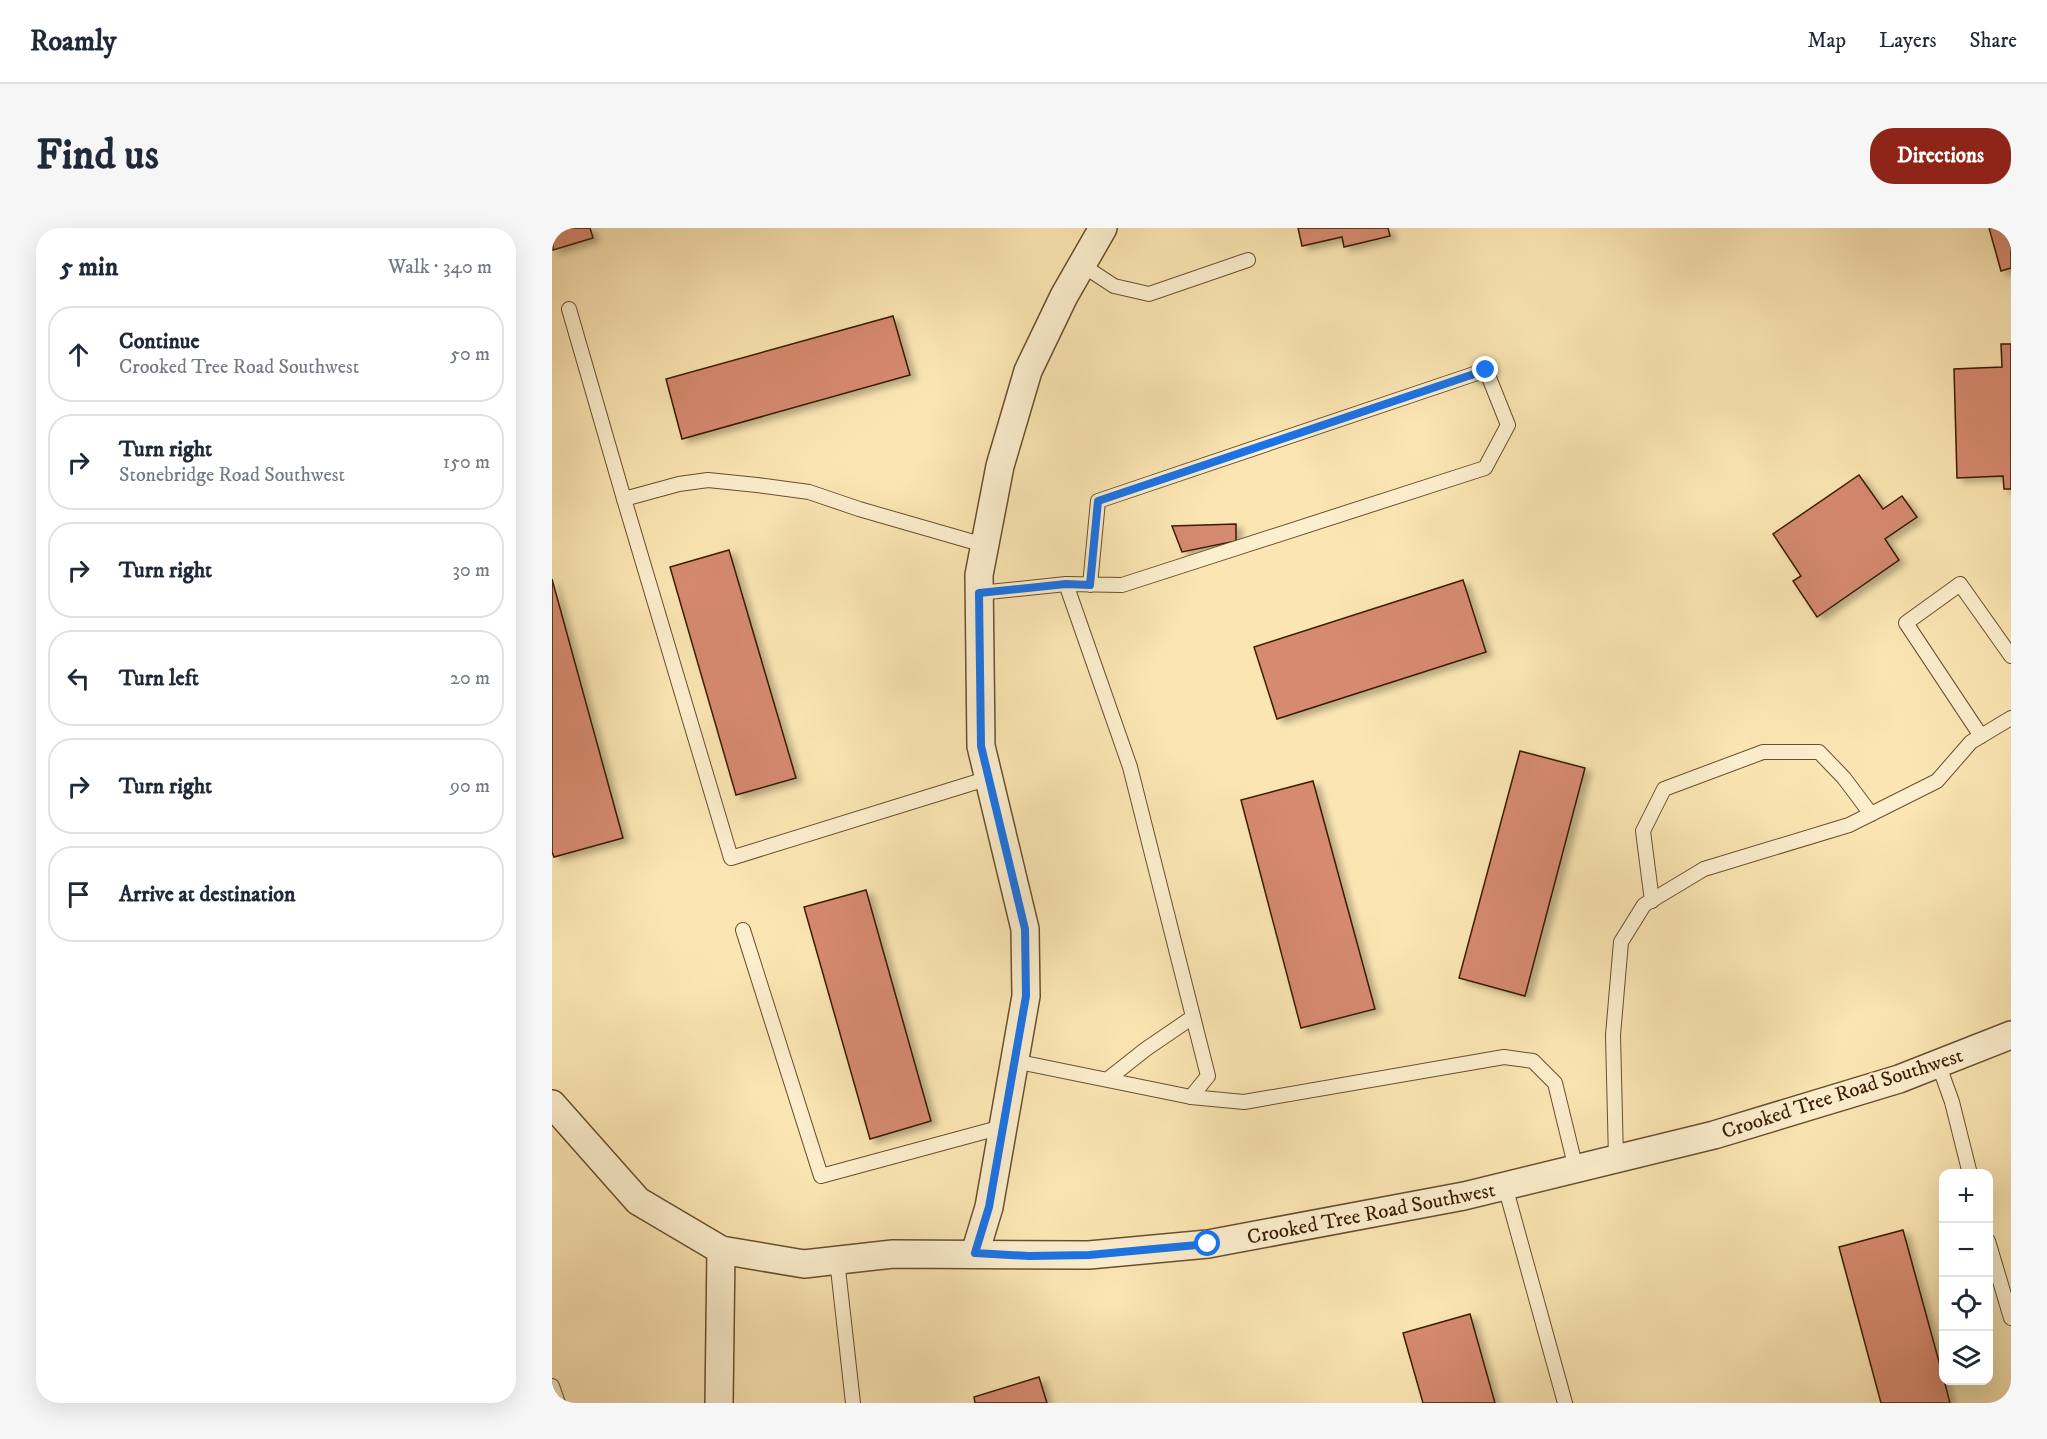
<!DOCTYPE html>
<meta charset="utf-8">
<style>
:root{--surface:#fff;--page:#f6f6f7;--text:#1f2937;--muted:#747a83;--line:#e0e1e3;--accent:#8f2418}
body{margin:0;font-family:"IM FELL DW Pica",serif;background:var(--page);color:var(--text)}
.controls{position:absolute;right:18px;bottom:18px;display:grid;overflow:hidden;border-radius:12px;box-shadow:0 6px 24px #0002}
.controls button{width:54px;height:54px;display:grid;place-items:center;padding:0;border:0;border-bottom:2px solid var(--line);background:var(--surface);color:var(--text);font:30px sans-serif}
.stop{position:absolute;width:18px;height:18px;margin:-14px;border:4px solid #1a73e8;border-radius:50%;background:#fff}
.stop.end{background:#1a73e8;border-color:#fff;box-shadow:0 2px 6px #0008}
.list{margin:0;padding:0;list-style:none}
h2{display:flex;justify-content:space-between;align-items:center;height:78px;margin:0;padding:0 24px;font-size:26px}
h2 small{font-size:20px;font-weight:400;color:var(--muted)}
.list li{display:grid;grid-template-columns:39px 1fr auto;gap:18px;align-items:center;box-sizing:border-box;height:96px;margin:0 12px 12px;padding:0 12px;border:2px solid var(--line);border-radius:24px}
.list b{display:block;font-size:22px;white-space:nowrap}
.list p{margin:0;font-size:20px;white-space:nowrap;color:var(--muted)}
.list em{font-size:20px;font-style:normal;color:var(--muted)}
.icon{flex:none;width:33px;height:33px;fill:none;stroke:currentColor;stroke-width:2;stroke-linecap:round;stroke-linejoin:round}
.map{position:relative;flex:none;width:1459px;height:1175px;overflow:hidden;border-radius:24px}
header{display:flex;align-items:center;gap:36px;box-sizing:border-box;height:84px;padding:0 30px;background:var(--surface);border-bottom:2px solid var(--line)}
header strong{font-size:28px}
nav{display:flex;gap:33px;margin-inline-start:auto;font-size:21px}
.intro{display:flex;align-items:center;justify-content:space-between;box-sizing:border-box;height:144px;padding:0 36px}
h1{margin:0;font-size:42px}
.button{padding:15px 27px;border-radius:24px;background:var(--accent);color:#fff;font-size:21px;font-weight:700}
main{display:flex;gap:36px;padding:0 36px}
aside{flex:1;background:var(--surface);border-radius:24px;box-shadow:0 6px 24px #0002}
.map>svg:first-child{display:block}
</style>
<header>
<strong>Roamly</strong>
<nav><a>Map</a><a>Layers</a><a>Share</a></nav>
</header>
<div class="intro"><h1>Find us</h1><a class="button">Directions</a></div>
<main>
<aside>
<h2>5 min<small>Walk · 340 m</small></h2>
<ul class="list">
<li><svg class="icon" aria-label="ahead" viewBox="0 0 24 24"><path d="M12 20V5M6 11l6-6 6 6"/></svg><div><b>Continue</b><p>Crooked Tree Road Southwest</p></div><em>50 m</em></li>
<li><svg class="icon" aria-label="right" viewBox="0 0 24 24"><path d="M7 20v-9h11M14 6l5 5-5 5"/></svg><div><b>Turn right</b><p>Stonebridge Road Southwest</p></div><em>150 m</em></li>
<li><svg class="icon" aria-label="right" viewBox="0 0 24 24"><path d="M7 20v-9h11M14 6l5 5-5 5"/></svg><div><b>Turn right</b></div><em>30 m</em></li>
<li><svg class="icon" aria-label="left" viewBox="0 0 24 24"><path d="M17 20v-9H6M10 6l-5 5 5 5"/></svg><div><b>Turn left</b></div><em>20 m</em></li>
<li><svg class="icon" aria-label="right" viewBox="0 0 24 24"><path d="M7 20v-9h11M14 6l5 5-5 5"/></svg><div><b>Turn right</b></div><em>90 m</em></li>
<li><svg class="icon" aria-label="arrive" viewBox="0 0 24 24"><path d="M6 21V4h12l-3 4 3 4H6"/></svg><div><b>Arrive at destination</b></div></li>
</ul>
</aside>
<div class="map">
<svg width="1459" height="1175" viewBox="0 0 1459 1175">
<defs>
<filter id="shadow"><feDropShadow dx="6" dy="4" stdDeviation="3" flood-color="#0004"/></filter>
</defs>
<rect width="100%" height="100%" fill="#fbe6b3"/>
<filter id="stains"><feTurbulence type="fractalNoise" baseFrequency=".00333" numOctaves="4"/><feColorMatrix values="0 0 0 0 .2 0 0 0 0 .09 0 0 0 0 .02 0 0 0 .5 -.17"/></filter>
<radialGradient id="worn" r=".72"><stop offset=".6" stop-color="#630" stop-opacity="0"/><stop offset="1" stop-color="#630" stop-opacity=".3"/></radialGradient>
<g fill="#d68a6f" stroke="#3a1d03" stroke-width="1.5" filter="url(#shadow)">
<path d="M0,0H38L41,10L1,22Z"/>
<path d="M746,0H836L838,8L792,19L790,9L750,18Z"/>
<path d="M1437,0H1459V40L1449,43Z"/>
<path d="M341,88L358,147L130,211L114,151Z"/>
<path d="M1449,116H1459V261H1452L1451,248L1405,250L1402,141L1450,139Z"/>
<path d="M1307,247L1331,281L1350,268L1365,289L1333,311L1347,332L1265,389L1241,353L1249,348L1221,306Z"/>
<path d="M684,296V313L630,324L620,298Z"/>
<path d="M177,322L244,550L184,567L118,339Z"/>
<path d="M0,351L71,610L2,629L0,624Z"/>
<path d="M911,352L934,424L725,491L702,419Z"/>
<path d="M968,523L1033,540L973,768L907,750Z"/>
<path d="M761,553L823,781L749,800L689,572Z"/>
<path d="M314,662L379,893L318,911L252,679Z"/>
<path d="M1351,1002L1392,1152L1398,1175H1329L1287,1019Z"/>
<path d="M918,1086L943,1175H871L851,1105Z"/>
<path d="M487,1149L495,1175H423L422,1169Z"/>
</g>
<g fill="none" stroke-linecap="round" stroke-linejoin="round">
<defs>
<g id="service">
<path d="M530,37L562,58L597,66L696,32"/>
<path d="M17,81L72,271L127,256L156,252L205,257L257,264L307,281L432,317"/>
<path d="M72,271L179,630L437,550"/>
<path d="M427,365L514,356L570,357L933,240L956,197L934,142L546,273L538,357"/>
<path d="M1429,508L1354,395L1408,356L1459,428"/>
<path d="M1100,673L1091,603L1112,561L1211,524H1267L1292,550L1319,586"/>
<path d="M191,702L269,948L450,899"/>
<path d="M462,833L639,869L656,848L578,539L514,356"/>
<path d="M1386,835L1400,874L1418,946"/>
<path d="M556,851L594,821L641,789"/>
<path d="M639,869L692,874L952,829L981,833L1003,855L1024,941"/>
<path d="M1064,931L1061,807L1069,714L1092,677L1152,641L1297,597L1385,553L1419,514L1459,490"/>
<path d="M953,958L1013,1175"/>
<path d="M1436,1013L1459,1090"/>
<path d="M285,1032L301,1175"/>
<path d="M0,1158L6,1175"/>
</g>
<g id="minor">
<path d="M0,876L86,973L169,1022L252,1036L341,1026L537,1027L656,1016L912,968L1162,907L1347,851L1459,807"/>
<path d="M423,1025L437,979L474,768L473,701L429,518L427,347L448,238L476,143L512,68L551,0"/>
<path d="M167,1175L169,1022"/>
</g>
</defs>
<use href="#service" stroke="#6a4f2f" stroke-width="16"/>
<use href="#minor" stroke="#6a4f2f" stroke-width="30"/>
<use href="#service" stroke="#fcefce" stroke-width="14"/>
<use href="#minor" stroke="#fcefce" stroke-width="27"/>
</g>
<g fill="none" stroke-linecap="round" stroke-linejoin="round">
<path stroke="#1a73e8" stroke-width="8" d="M656,1016L537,1027L477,1028L423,1025L437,979L474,768L473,701L429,518L427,365L514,356L538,357L546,273L934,142"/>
</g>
<g text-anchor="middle" stroke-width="4.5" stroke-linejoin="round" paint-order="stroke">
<g font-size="21" fill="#3a1d03" stroke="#fcefce">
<text transform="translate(1290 865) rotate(-18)" y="7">Crooked Tree Road Southwest</text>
<text transform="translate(819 985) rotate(-11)" y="7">Crooked Tree Road Southwest</text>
</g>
</g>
<rect width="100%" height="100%" filter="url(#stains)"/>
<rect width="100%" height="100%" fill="url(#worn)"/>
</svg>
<div class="controls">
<button>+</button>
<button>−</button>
<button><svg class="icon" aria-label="locate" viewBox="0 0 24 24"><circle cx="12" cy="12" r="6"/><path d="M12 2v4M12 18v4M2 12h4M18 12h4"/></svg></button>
<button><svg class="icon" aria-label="layers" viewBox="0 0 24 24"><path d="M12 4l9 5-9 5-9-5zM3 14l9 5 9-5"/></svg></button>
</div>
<div class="stop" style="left:656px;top:1016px"></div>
<div class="stop end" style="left:934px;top:142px"></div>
</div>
</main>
